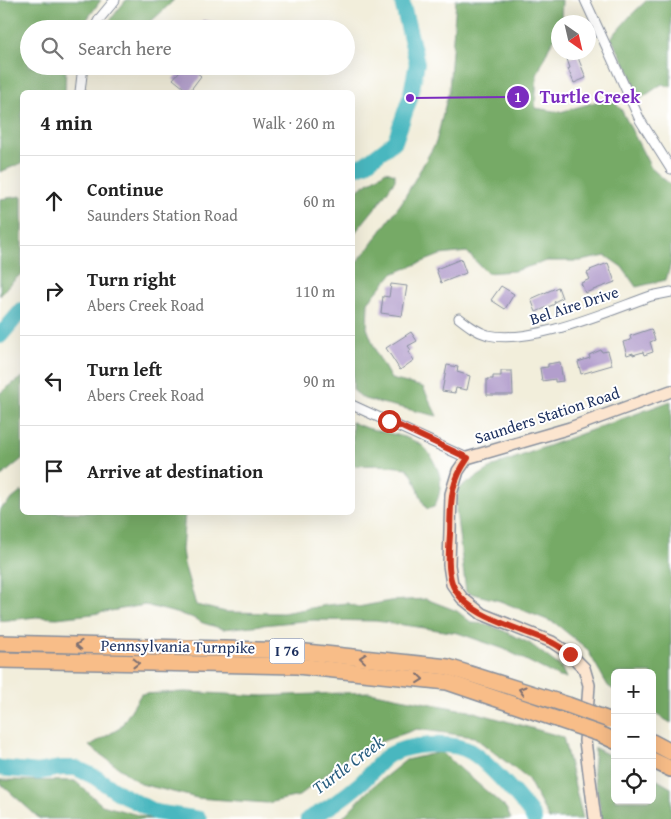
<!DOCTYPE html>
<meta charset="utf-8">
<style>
:root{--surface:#fff;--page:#f2f2f2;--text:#222;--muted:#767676;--line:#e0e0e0}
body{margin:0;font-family:"Gentium Book Plus",serif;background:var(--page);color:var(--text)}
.controls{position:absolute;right:15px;bottom:15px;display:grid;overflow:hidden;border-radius:8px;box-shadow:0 5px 20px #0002}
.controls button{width:45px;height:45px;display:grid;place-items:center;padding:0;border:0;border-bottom:1px solid var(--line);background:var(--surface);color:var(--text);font:25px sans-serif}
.compass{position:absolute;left:551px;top:15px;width:45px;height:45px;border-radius:50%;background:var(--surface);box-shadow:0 5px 20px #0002;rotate:146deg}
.stop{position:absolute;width:15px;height:15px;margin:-11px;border:4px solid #c8321e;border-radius:50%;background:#fff}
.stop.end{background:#c8321e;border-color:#fff;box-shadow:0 1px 5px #0008}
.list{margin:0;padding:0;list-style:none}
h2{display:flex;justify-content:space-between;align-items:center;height:65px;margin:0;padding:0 20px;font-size:21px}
h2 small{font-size:16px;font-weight:400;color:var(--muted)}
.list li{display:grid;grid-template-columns:32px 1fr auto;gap:15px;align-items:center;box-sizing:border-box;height:90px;padding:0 20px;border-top:1px solid var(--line)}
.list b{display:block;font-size:19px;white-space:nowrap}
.list p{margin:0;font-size:16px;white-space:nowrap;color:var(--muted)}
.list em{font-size:16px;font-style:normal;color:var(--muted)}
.icon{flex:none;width:28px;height:28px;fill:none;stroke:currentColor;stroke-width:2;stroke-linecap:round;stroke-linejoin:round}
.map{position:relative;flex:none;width:671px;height:819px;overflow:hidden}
.search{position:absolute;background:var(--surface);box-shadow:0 5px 20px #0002;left:20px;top:20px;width:335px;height:55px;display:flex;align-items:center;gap:12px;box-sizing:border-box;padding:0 18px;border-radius:28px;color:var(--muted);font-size:19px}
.panel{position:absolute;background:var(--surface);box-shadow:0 5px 20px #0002;left:20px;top:90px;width:335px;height:425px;border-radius:8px}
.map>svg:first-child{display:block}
</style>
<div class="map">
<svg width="671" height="819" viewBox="0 0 671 819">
<rect width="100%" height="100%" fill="#fff"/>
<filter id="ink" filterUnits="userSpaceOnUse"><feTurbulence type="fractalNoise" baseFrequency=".02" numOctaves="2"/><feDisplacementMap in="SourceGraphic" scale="10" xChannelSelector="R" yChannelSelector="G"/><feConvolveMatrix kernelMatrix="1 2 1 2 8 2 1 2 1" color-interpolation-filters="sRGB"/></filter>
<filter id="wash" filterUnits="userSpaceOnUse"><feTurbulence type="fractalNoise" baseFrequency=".0096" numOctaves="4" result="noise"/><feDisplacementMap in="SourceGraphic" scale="20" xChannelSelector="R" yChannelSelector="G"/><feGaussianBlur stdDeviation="1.12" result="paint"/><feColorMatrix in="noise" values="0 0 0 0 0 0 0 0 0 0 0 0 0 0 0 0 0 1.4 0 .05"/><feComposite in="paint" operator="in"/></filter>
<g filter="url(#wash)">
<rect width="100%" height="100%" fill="#f2eedb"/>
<g fill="#76aa66" stroke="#486c62">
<path d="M0,0H101L80,29H29V66H66L65,92H22V163L0,172Z"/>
<path d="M126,0H174L155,18L138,29H103Z"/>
<path d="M456,0H562L561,22H558V33L549,47L537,75L535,108L560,112L610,98L621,109L651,168L671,185V263L666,280L636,287L622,267L606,256L580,261H547L514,271L487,273L467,252L440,255L392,274L368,302L367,328L377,354L391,379L423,387L437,416L364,399L353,390V266L367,250L402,202L436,142L449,90Z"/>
<path d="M647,0H671V87L662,84L640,99L629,70L611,38L631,15Z"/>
<path d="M386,171L395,174V180L379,203L353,235V193Z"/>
<path d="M22,196V273L6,288L0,296V199Z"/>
<path d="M22,377V459L0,477V393Z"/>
<path d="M671,401V723L652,712V673H615V691L608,686L587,649L555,623L500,601L466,592L456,510L458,489L496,465Z"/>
<path d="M352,422C374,434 402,431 423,446C429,451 433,460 436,466C443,478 441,495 434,507L427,509C418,496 418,480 407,468L379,465L353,466Z"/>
<path d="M22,491V512L185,513L182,550L184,564L196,605L226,612L283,613L327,605L347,603L358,607L390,601L426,599L457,611L472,623L486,624L504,631L529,643L561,667L566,678L559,677L504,649L458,633L376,621L313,620L223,629L203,623L191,617L145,605L93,614L57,618L36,617L0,621V509Z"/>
<path d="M185,692L264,696L369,692L474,712L563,737L583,819H549L528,779L474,737L417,729L355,751L299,796L267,803L197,798L141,784L89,746L120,728L141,694Z"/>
<path d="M595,748L615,758V800H652V777L671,788V819H602L593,770Z"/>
<path d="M441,752L506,808L511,819H341L371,788L406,760Z"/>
<path d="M0,780L75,781L102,805L152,819H40L0,783Z"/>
</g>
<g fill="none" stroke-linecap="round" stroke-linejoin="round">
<g stroke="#48b7bf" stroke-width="16">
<path d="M352,169L365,164L395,141L410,98L417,63L403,6L402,0"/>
<path d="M0,336L22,310"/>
<path d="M0,768L38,772L61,768H76L95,777L119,793L155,812L199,819"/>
<path d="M308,819C327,810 346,796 362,782C371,774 379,761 389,755C408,744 453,740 471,752C486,761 526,804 534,819"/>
</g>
</g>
<g id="blocks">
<g fill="#b29ecc">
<path d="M202,20L234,24V29H201Z"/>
<path d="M577,55L586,78L574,83L568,69L570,68L567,59Z"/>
<path d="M184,66H189L201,76L189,92L173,79Z"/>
<path d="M461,259L466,273L441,283L436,269Z"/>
<path d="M608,263L615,282L585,293L581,283L590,279L587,273L591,271L590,270Z"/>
<path d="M391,284L407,286L402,316L381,313L383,296L389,297Z"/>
<path d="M501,286L514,294L505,309L491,300Z"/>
<path d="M558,287L562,298L554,302L555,304L536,312L531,299Z"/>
<path d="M651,329L655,340L650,342L653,352L644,355L643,352L633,355V353L627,355L623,342L631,340L630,336Z"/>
<path d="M411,332L417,341L408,346L411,350L408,352L414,360L400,370L386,348Z"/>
<path d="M601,350L602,352L608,351L612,365L581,374L578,362L590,358L589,355Z"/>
<path d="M560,362L563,381L555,382V379L542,381L540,368L548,367V364Z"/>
<path d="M447,365L458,367L457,372L470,376L467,390L456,388L455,393L442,391Z"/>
<path d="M501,371H512L513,395H487V379H493V376H501Z"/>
</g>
</g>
</g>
<g filter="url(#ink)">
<use href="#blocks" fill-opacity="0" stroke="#868e9c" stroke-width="1"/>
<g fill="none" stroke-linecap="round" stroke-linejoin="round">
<defs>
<g id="street">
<path d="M585,0L640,120L671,169"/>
<path d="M94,29L100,18L115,0"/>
<path d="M80,92L83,66"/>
<path d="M459,318C468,325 477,332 488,335C532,345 608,311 651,296L671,292"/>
<path d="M352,405L467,458"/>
</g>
<path id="secondary" d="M595,819L585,741L589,685L584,668L570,654L552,642L482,614L462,598L452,584L449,565L451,494L458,471L467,458L570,428L671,391"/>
<g id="highway">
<path d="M0,643L296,651L448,667L568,705"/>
<path d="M0,660L297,666L447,682L559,720"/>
<path d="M600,734L615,741"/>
<path d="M652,742L671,752"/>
<path d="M652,760L671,769"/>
</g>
</defs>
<use href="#street" stroke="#868e9c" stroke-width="11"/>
<use href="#secondary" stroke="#868e9c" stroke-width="14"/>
<use href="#highway" stroke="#868e9c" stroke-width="18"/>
<use href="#street" stroke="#fff" stroke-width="9"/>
<use href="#secondary" stroke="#fce5cf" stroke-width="11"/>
<use href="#highway" stroke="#f8bd88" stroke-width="15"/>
<defs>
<g id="highway-bridge">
<path d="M568,705L609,720"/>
<path d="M559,720L600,734"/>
</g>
</defs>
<use href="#highway-bridge" stroke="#868e9c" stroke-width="18" stroke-linecap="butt"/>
<use href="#highway-bridge" stroke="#f8bd88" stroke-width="15"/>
</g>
<defs><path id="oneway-chevron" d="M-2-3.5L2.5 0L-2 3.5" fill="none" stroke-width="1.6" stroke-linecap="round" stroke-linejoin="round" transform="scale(1.25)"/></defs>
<g stroke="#7e6f71">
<use href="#oneway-chevron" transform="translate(79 645) rotate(-178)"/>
<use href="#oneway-chevron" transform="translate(363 658) rotate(-174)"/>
<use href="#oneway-chevron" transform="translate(136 663) rotate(1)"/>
<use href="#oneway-chevron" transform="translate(420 679) rotate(6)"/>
<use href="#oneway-chevron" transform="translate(522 690) rotate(-163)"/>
</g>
</g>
<g fill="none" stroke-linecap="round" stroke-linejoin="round" filter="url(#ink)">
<path stroke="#c8321e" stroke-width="6" d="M389,421L468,458C449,485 451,502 450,534C449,550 447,568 452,583C464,617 521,628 551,642C558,645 564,650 570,654"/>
</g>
<g text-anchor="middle" stroke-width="4" stroke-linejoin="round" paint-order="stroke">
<rect fill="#fff" stroke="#5f6d8e" stroke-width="1" x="269.5" y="638.5" width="35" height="25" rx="4"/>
<g font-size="15" font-weight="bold" fill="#1b2f5e">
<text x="287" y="656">I 76</text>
</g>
<g font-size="16" fill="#1b2f5e" stroke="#fff">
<text transform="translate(574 305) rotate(-18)" y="6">Bel Aire Drive</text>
<text transform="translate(547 415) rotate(-18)" y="6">Saunders Station Road</text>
<text transform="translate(178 646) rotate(1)" y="6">Pennsylvania Turnpike</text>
</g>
<g font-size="18" font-style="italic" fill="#2b5f80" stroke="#fff">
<text transform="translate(348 765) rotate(-37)" y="6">Turtle Creek</text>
</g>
</g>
<path fill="none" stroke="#7b2cbf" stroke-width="2" d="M410 98L518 97"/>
<g fill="#7b2cbf" stroke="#fff" stroke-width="2">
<circle cx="410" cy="98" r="5"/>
<circle cx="518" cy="97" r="12"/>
</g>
<g font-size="15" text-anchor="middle" font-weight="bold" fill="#fff">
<text x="518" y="102">1</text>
</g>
<g font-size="18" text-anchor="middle" font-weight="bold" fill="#7b2cbf" stroke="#fff" stroke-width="4" stroke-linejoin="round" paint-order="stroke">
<text x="590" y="103">Turtle Creek</text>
</g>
</svg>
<div class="controls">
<button>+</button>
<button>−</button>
<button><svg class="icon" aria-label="locate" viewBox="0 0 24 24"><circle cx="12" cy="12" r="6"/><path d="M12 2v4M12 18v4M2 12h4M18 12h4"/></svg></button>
</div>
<svg class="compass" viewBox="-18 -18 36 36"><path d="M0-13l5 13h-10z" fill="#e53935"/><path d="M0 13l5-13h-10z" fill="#767676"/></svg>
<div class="stop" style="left:389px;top:421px"></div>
<div class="stop end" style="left:570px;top:654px"></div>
<div class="search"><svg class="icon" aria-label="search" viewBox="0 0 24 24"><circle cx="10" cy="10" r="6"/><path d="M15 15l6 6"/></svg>Search here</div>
<section class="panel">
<h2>4 min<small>Walk · 260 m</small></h2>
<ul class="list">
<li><svg class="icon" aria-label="ahead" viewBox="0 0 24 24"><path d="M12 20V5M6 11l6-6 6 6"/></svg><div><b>Continue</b><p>Saunders Station Road</p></div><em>60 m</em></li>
<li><svg class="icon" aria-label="right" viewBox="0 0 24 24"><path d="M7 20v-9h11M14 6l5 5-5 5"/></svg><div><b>Turn right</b><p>Abers Creek Road</p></div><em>110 m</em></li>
<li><svg class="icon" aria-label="left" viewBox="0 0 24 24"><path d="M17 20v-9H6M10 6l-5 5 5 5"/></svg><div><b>Turn left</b><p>Abers Creek Road</p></div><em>90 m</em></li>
<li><svg class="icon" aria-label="arrive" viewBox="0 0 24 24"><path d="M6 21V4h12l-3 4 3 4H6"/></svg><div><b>Arrive at destination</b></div></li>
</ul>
</section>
</div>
